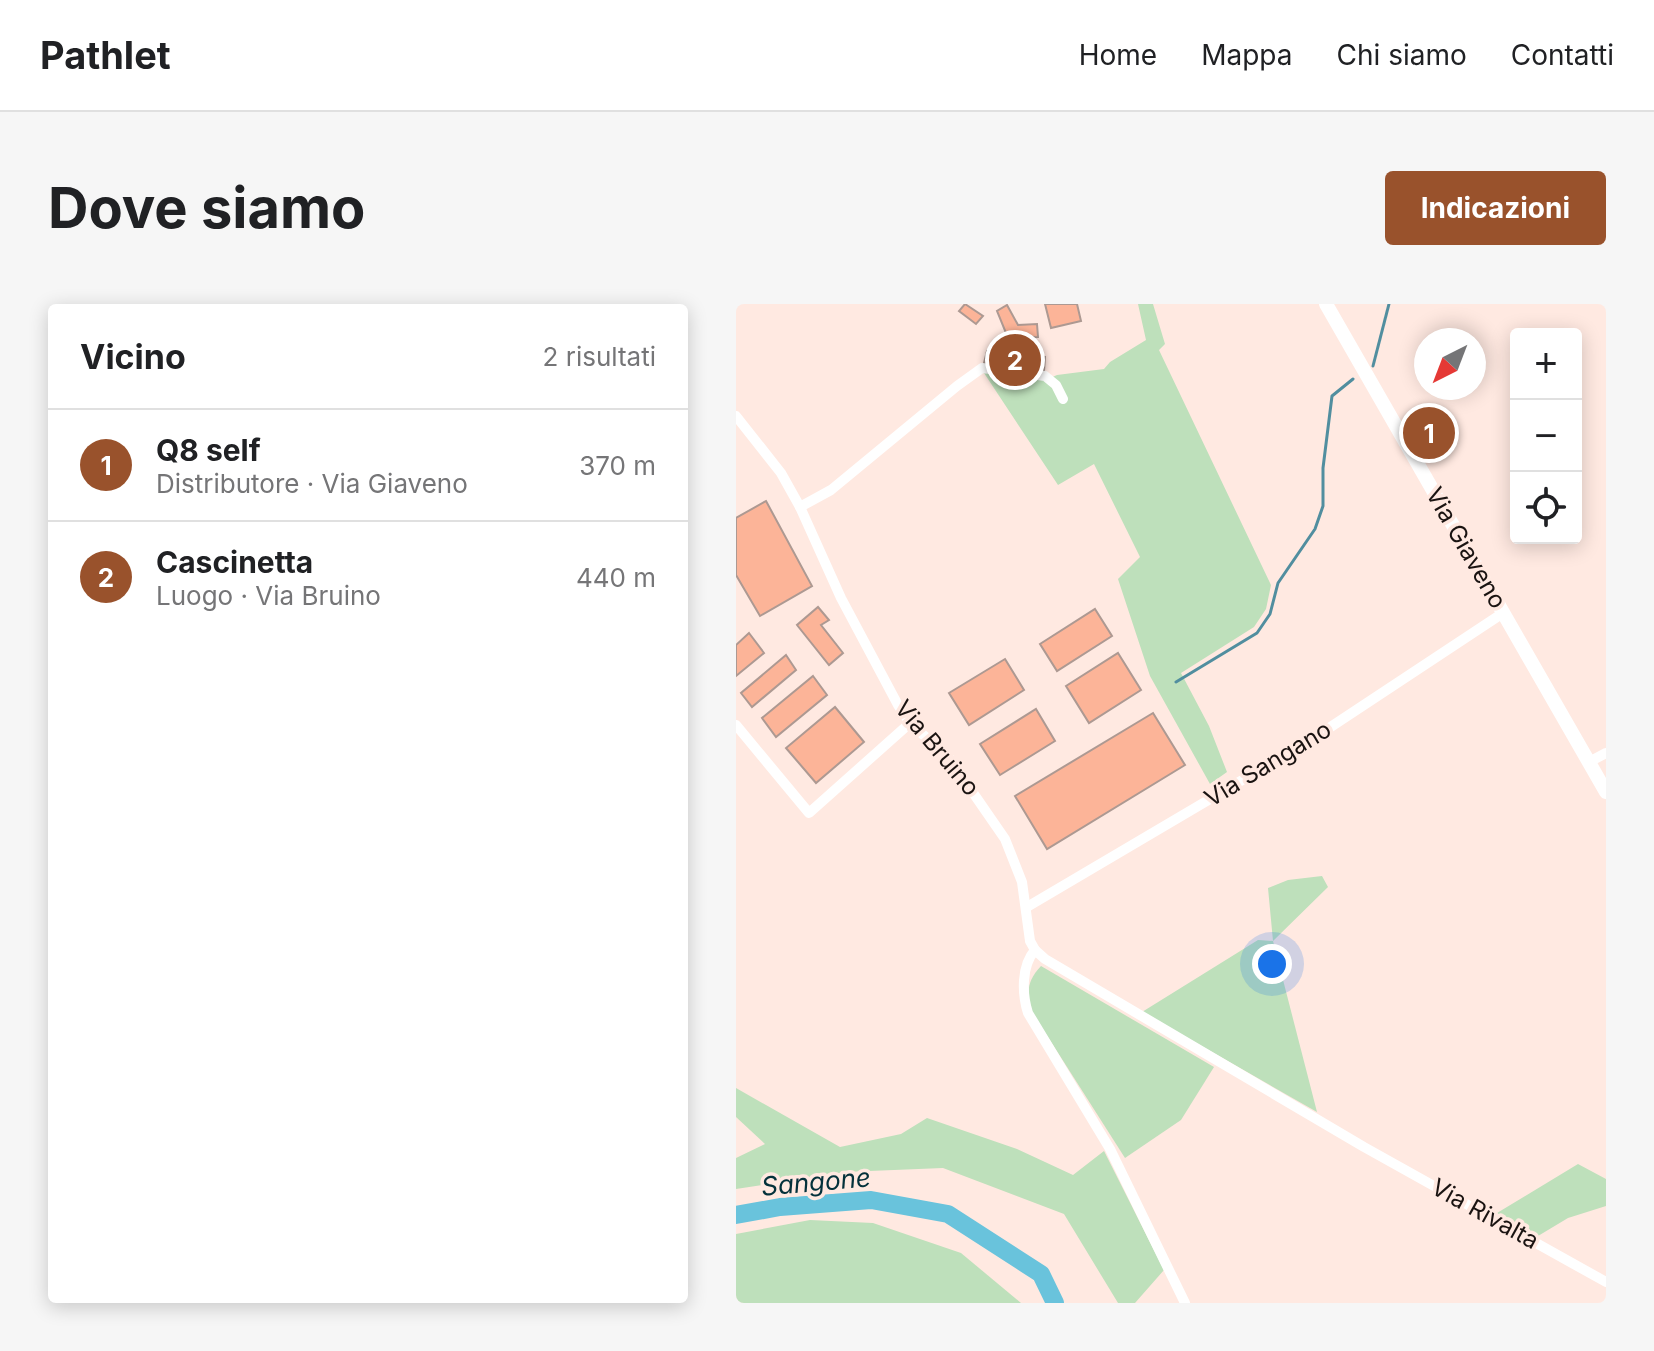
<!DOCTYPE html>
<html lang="it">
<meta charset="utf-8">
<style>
:root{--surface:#fff;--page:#f6f6f6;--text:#202124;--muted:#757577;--line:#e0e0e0;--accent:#99522c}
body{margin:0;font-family:Inter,sans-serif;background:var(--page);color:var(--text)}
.controls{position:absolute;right:24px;top:24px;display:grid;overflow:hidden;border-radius:8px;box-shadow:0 4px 20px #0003}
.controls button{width:72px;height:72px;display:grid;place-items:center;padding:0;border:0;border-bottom:2px solid var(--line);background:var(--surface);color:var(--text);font:40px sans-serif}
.compass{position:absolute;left:678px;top:24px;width:72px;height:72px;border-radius:50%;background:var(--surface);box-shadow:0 4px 20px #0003;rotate:222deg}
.you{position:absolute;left:536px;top:660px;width:28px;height:28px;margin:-20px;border:6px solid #fff;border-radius:50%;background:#1a73e8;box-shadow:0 0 0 12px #1a73e833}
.badge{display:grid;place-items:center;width:52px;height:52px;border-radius:50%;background:var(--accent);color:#fff;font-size:26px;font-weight:700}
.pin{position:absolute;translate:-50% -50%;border:4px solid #fff;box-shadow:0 2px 8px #0006}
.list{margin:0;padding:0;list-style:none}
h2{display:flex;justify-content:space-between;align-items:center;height:104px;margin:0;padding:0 32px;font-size:34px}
h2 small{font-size:26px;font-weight:400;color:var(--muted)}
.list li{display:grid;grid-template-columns:52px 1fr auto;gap:24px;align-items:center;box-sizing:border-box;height:112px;padding:0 32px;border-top:2px solid var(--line)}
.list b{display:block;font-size:30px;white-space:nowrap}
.list p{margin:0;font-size:26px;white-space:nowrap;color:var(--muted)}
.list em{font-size:26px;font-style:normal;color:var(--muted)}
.icon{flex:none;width:44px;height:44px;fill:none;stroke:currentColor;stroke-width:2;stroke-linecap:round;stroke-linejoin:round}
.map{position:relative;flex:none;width:870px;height:999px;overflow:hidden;border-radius:8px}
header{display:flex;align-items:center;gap:48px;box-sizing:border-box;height:112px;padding:0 40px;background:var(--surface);border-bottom:2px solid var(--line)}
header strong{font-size:38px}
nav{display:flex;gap:44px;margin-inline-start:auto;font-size:28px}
.intro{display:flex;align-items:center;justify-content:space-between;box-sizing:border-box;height:192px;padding:0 48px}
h1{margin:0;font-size:56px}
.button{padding:20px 36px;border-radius:8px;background:var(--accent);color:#fff;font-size:28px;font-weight:700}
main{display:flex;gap:48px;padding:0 48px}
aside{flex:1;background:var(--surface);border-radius:8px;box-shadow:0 4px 20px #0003}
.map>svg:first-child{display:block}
</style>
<header>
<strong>Pathlet</strong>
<nav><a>Home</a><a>Mappa</a><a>Chi siamo</a><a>Contatti</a></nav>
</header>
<div class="intro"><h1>Dove siamo</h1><a class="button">Indicazioni</a></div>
<main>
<aside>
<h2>Vicino<small>2 risultati</small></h2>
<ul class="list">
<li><span class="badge">1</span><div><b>Q8 self</b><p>Distributore · Via Giaveno</p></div><em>370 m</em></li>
<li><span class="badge">2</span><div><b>Cascinetta</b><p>Luogo · Via Bruino</p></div><em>440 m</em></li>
</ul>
</aside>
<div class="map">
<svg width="870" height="999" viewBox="0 0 870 999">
<rect width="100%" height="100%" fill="#ffe9e1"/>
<g fill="#bee0bb">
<path d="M402,0H417L429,40L423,46L535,281L530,305L518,323L445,369L473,422L491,468L474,480L414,372L382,275L404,253L358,160L322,181L248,69L254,67L310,76L321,71L368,65L374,58L410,36Z"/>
<path d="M586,572L592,583L537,637L581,808L406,708L522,636L537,637L532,584L552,576Z"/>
<path d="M305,662L478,763L445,816L389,854L296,708C290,688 291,677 305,662Z"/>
<path d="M0,784L104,843L165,830L191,814L281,845L337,871L368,847L428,966L399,999H382L328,910L207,864L109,868L0,885V854L29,840L0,813Z"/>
<path d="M842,860L870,875V902L832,914L802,932L761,909Z"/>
<path d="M74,916L137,919L225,949L285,999H0V930Z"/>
</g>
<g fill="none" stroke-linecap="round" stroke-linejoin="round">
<g stroke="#518e9f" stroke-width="3">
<path d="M637,62L653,0"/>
<path d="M440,378L521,329L534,310L542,279L579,225L587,202V164L596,92L617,75"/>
</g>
<path stroke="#69c3dc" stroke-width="18" d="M0,911L44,903L135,896L212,910L305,970L319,999"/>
</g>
<g fill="#fcb498" stroke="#ad9992" stroke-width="2">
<path d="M229,0L247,12L240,20L223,7Z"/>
<path d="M309,0H341L345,17L315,24Z"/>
<path d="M271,1L282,21L301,20L302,33L272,34L261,7Z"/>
<path d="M251,47L309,53L308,67L248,59Z"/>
<path d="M697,115L703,126L685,136L679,126Z"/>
<path d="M30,197L76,282L24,312L0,271V214Z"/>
<path d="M82,303L93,316L85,321L107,349L93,361L61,321Z"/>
<path d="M359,305L376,332L321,367L304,340Z"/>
<path d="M13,329L28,349L0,372V341Z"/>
<path d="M382,349L405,386L353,419L330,382Z"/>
<path d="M50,351L60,366L16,403L5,389Z"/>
<path d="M269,355L288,386L233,421L213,389Z"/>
<path d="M77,372L91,391L40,433L26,414Z"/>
<path d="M99,403L128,438L80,479L50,444Z"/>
<path d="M300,405L319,437L264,471L244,440Z"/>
<path d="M417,409L449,461L311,545L279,492Z"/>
</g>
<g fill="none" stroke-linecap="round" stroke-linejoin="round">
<g stroke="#fff" stroke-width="10">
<path d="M0,112L45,169L64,203L105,294L162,401L174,419L213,454L269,535L286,578L294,637L299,646C285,662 286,690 292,709L374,845L449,999"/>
<path d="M64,203L95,186L221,82L246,64L309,72L320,81L327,95"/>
<path d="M0,421L73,509L174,419"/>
<path d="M853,458L870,449"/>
<path d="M291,603L581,432L767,309"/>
<path d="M299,646L309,655L628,843L870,978"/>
</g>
<path stroke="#fff" stroke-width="14" d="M590,0L870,488"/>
</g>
<g text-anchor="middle" stroke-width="7" stroke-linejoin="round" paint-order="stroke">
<g font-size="24" fill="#1a1311" stroke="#ffe9e1">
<text transform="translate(730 244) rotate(60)" y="8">Via Giaveno</text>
<text transform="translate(201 444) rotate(50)" y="8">Via Bruino</text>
<text transform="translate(532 460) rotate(-31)" y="8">Via Sangano</text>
<text transform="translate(749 910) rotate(29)" y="8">Via Rivalta</text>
</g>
<g font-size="26" font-style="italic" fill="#04313b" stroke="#ffe9e1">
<text transform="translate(80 878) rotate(-5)" y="9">Sangone</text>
</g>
</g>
</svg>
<div class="controls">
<button>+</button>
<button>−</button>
<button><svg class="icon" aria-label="locate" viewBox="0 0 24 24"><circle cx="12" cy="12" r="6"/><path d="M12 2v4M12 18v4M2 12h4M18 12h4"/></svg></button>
</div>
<svg class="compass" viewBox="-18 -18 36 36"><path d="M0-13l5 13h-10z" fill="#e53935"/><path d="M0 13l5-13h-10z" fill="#757577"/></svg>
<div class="you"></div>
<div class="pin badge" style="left:693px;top:129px">1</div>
<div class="pin badge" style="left:279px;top:56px">2</div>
</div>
</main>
